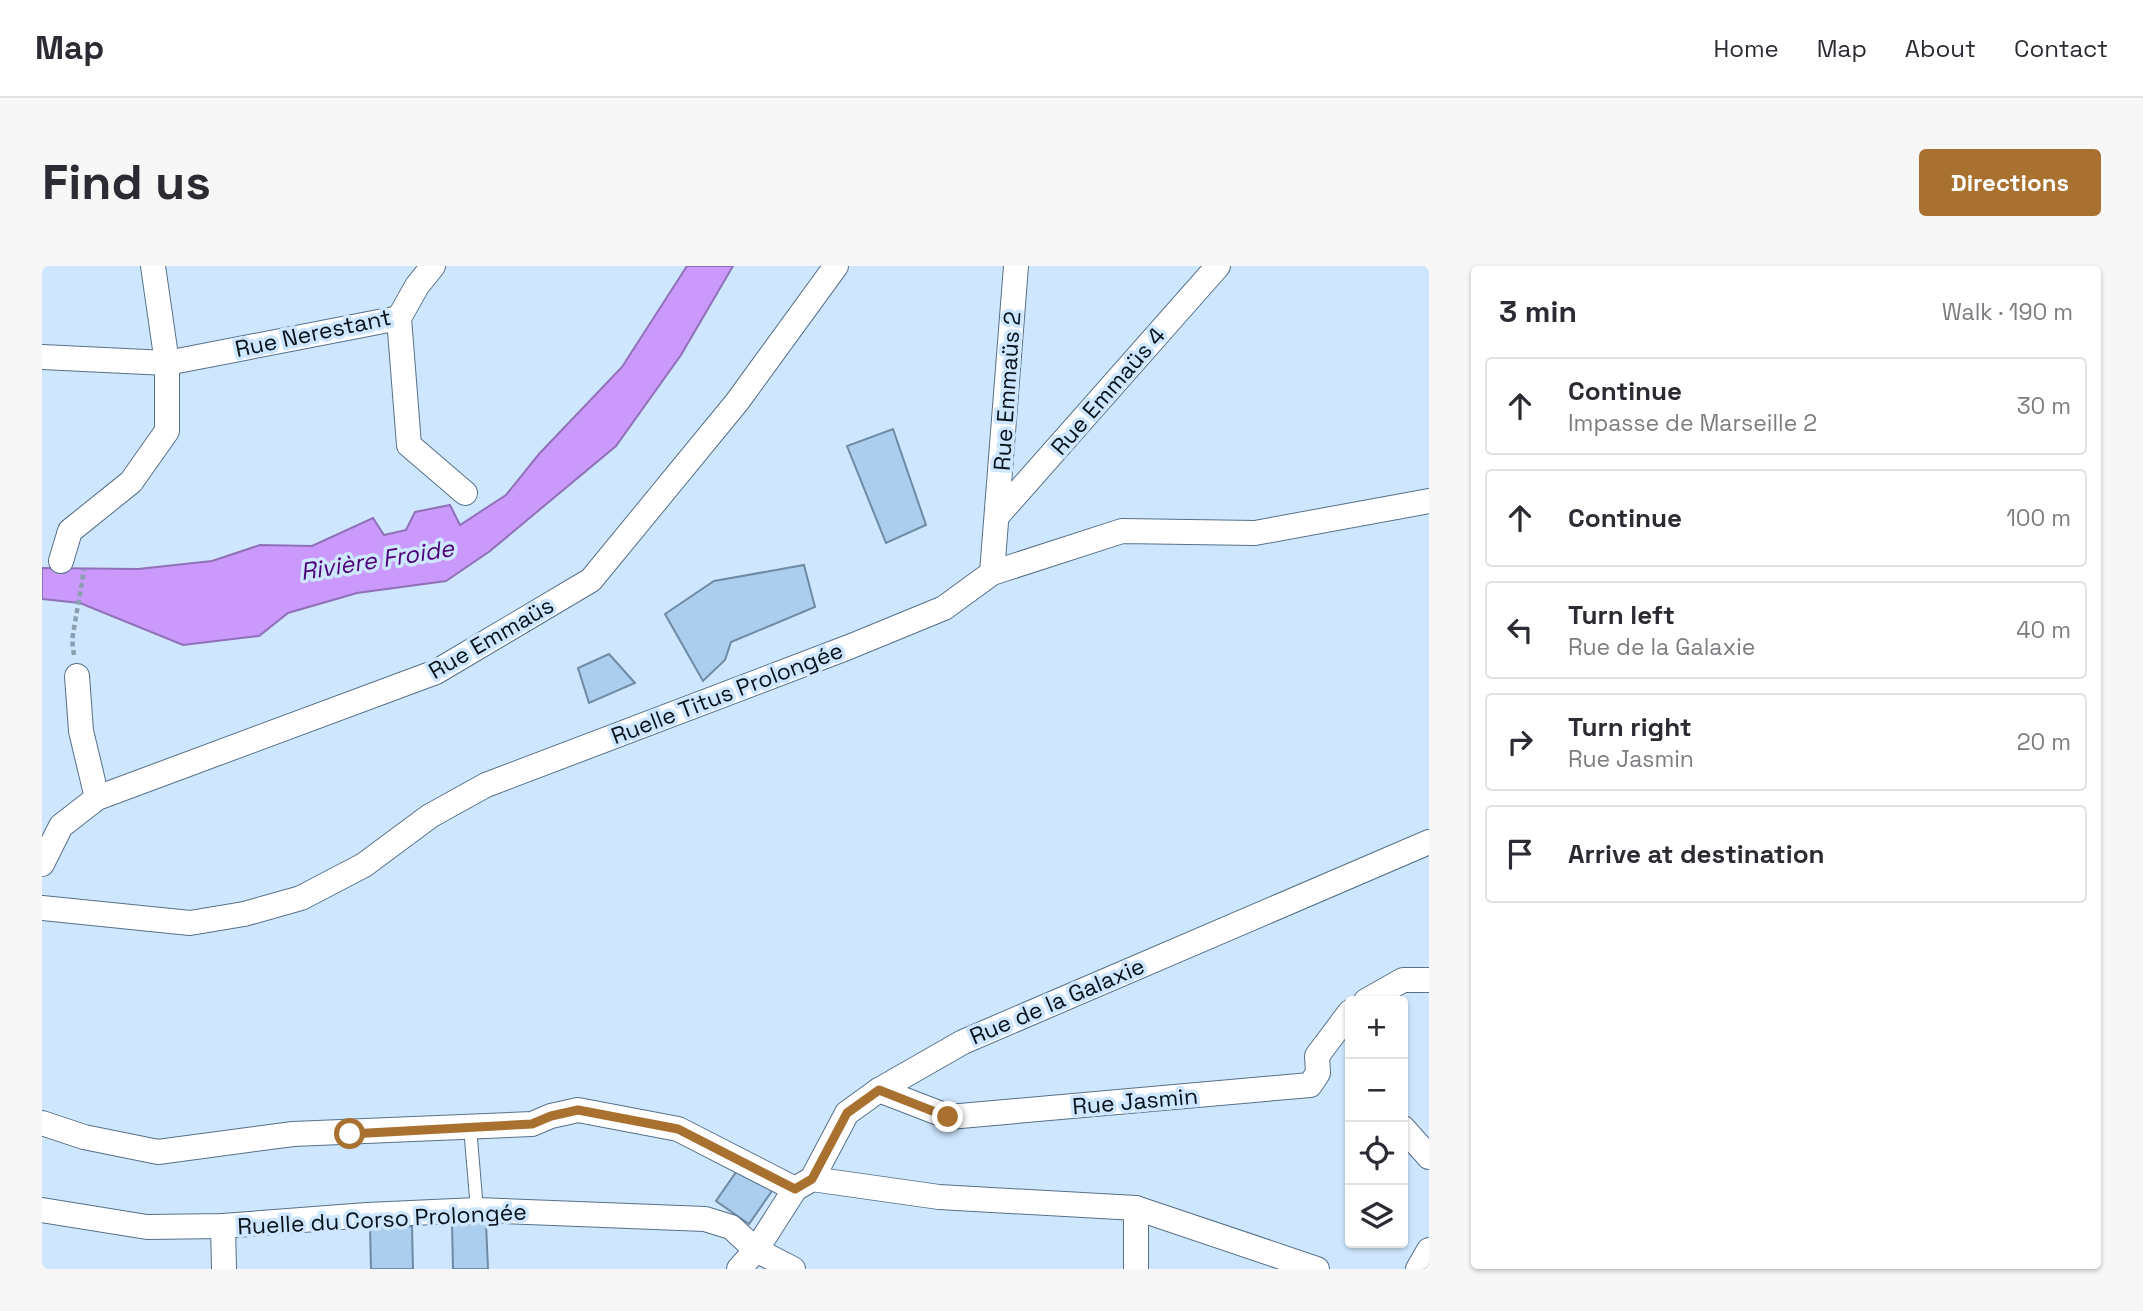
<!DOCTYPE html>
<meta charset="utf-8">
<style>
:root{--surface:#fff;--page:#f7f7f7;--text:#2b2b33;--muted:#7c7c81;--line:#e1e1e2;--accent:#a9712f}
body{margin:0;font-family:"Space Grotesk",sans-serif;background:var(--page);color:var(--text)}
.controls{position:absolute;right:21px;bottom:21px;display:grid;overflow:hidden;border-radius:7px;box-shadow:0 2px 5px #0004}
.controls button{width:63px;height:63px;display:grid;place-items:center;padding:0;border:0;border-bottom:2px solid var(--line);background:var(--surface);color:var(--text);font:35px sans-serif}
.stop{position:absolute;width:21px;height:21px;margin:-16px;border:5px solid #a9712f;border-radius:50%;background:#fff}
.stop.end{background:#a9712f;border-color:#fff;box-shadow:0 2px 7px #0008}
.list{margin:0;padding:0;list-style:none}
h2{display:flex;justify-content:space-between;align-items:center;height:91px;margin:0;padding:0 28px;font-size:30px}
h2 small{font-size:23px;font-weight:400;color:var(--muted)}
.list li{display:grid;grid-template-columns:46px 1fr auto;gap:21px;align-items:center;box-sizing:border-box;height:98px;margin:0 14px 14px;padding:0 14px;border:2px solid var(--line);border-radius:7px}
.list b{display:block;font-size:26px;white-space:nowrap}
.list p{margin:0;font-size:23px;white-space:nowrap;color:var(--muted)}
.list em{font-size:23px;font-style:normal;color:var(--muted)}
.icon{flex:none;width:38px;height:38px;fill:none;stroke:currentColor;stroke-width:2;stroke-linecap:round;stroke-linejoin:round}
.map{position:relative;flex:none;width:1387px;height:1003px;overflow:hidden;border-radius:7px}
header{display:flex;align-items:center;gap:42px;box-sizing:border-box;height:98px;padding:0 35px;background:var(--surface);border-bottom:2px solid var(--line)}
header strong{font-size:33px}
nav{display:flex;gap:38px;margin-inline-start:auto;font-size:24px}
.intro{display:flex;align-items:center;justify-content:space-between;box-sizing:border-box;height:168px;padding:0 42px}
h1{margin:0;font-size:49px}
.button{padding:18px 32px;border-radius:7px;background:var(--accent);color:#fff;font-size:24px;font-weight:700}
main{display:flex;gap:42px;padding:0 42px}
aside{flex:1;background:var(--surface);border-radius:7px;box-shadow:0 2px 5px #0004}
.map>svg:first-child{display:block}
</style>
<header>
<strong>Map</strong>
<nav><a>Home</a><a>Map</a><a>About</a><a>Contact</a></nav>
</header>
<div class="intro"><h1>Find us</h1><a class="button">Directions</a></div>
<main>
<div class="map">
<svg width="1387" height="1003" viewBox="0 0 1387 1003">
<rect width="100%" height="100%" fill="#cfe7fe"/>
<path fill="#ca99fb" stroke="#9070b8" stroke-width="2" d="M645,0H691L639,89L574,180L448,285L404,315L315,327L246,347L217,370L141,379L38,337L0,333V302L96,303L170,295L218,279L270,280L331,252L342,269L364,264L373,246L408,239L418,259L464,229L497,188L580,101Z"/>
<g fill="#acceee" stroke="#6e8aa4" stroke-width="2">
<path d="M851,163L884,259L844,277L805,180Z"/>
<path d="M762,299L773,341L689,376L683,394L661,415L623,348L672,315Z"/>
<path d="M567,388L593,417L547,437L536,402Z"/>
<path d="M699,899L732,922L707,958L674,935Z"/>
<path d="M444,957L446,1003H411L410,958Z"/>
<path d="M370,960L371,1003H329L328,961Z"/>
</g>
<g fill="none" stroke-linecap="round" stroke-linejoin="round">
<defs>
<path id="lane" d="M428,861L435,944"/>
<g id="street">
<path d="M357,52L367,179L423,227"/>
<path d="M0,91L125,97L357,52L375,20L391,0"/>
<path d="M956,249L1176,0"/>
<path d="M19,295L28,265L89,216L125,165V97L111,0"/>
<path d="M950,307L974,0"/>
<path d="M35,410L39,465L55,532"/>
<path d="M0,598L19,560L55,532L394,406L549,314L695,136L794,0"/>
<path d="M0,642L148,657L202,648L259,632L322,599L388,550L444,519L807,381L902,342L950,307L1080,265L1213,267L1387,235"/>
<path d="M1324,735L1361,714H1387"/>
<path d="M837,824L907,851L1268,819L1276,807L1275,790L1308,746"/>
<path d="M0,857L42,871L116,886L251,868L490,858L509,850L536,844L636,863L753,923"/>
<path d="M1361,862L1387,891"/>
<path d="M770,913L897,931L1094,942L1275,1003"/>
<path d="M0,944L105,961L181,960L325,949L435,944L663,953L689,961L714,984L697,1003"/>
<path d="M181,960L182,1003"/>
<path d="M751,1003L714,984L753,923L770,913L805,847L837,824L921,776L1387,576"/>
<path d="M1094,1003V942"/>
<path d="M1376,1003L1387,984"/>
</g>
</defs>
<use href="#lane" stroke="#557089" stroke-width="14"/>
<use href="#street" stroke="#557089" stroke-width="26"/>
<path stroke="#8b9fb1" stroke-width="4.5" stroke-dasharray="5 3.5" stroke-linecap="butt" d="M32,389L30,374L42,304"/>
<use href="#lane" stroke="#fff" stroke-width="12"/>
<use href="#street" stroke="#fff" stroke-width="24"/>
</g>
<g fill="none" stroke-linecap="round" stroke-linejoin="round">
<path stroke="#a9712f" stroke-width="9" d="M308,868L490,858L509,850L536,844L636,863L753,923L770,913L805,847L837,824L906,851"/>
</g>
<g text-anchor="middle" stroke-width="7" stroke-linejoin="round" paint-order="stroke">
<g font-size="23" fill="#07121b" stroke="#cfe7fe">
<text transform="translate(271 67) rotate(-12)" y="8">Rue Nerestant</text>
<text transform="translate(965 125) rotate(-86)" y="8">Rue Emmaüs 2</text>
<text transform="translate(1066 125) rotate(-49)" y="8">Rue Emmaüs 4</text>
<text transform="translate(449 372) rotate(-30)" y="8">Rue Emmaüs</text>
<text transform="translate(685 427) rotate(-21)" y="8">Ruelle Titus Prolongée</text>
<text transform="translate(1015 735) rotate(-23)" y="8">Rue de la Galaxie</text>
<text transform="translate(1093 835) rotate(-5)" y="8">Rue Jasmin</text>
<text transform="translate(340 953) rotate(-3)" y="8">Ruelle du Corso Prolongée</text>
</g>
<g font-size="24" font-style="italic" fill="#4e007b" stroke="#cfe7fe">
<text transform="translate(335 294) rotate(-9)" y="8">Rivière Froide</text>
</g>
</g>
</svg>
<div class="controls">
<button>+</button>
<button>−</button>
<button><svg class="icon" aria-label="locate" viewBox="0 0 24 24"><circle cx="12" cy="12" r="6"/><path d="M12 2v4M12 18v4M2 12h4M18 12h4"/></svg></button>
<button><svg class="icon" aria-label="layers" viewBox="0 0 24 24"><path d="M12 4l9 5-9 5-9-5zM3 14l9 5 9-5"/></svg></button>
</div>
<div class="stop" style="left:308px;top:868px"></div>
<div class="stop end" style="left:906px;top:851px"></div>
</div>
<aside>
<h2>3 min<small>Walk · 190 m</small></h2>
<ul class="list">
<li><svg class="icon" aria-label="ahead" viewBox="0 0 24 24"><path d="M12 20V5M6 11l6-6 6 6"/></svg><div><b>Continue</b><p>Impasse de Marseille 2</p></div><em>30 m</em></li>
<li><svg class="icon" aria-label="ahead" viewBox="0 0 24 24"><path d="M12 20V5M6 11l6-6 6 6"/></svg><div><b>Continue</b></div><em>100 m</em></li>
<li><svg class="icon" aria-label="left" viewBox="0 0 24 24"><path d="M17 20v-9H6M10 6l-5 5 5 5"/></svg><div><b>Turn left</b><p>Rue de la Galaxie</p></div><em>40 m</em></li>
<li><svg class="icon" aria-label="right" viewBox="0 0 24 24"><path d="M7 20v-9h11M14 6l5 5-5 5"/></svg><div><b>Turn right</b><p>Rue Jasmin</p></div><em>20 m</em></li>
<li><svg class="icon" aria-label="arrive" viewBox="0 0 24 24"><path d="M6 21V4h12l-3 4 3 4H6"/></svg><div><b>Arrive at destination</b></div></li>
</ul>
</aside>
</main>
